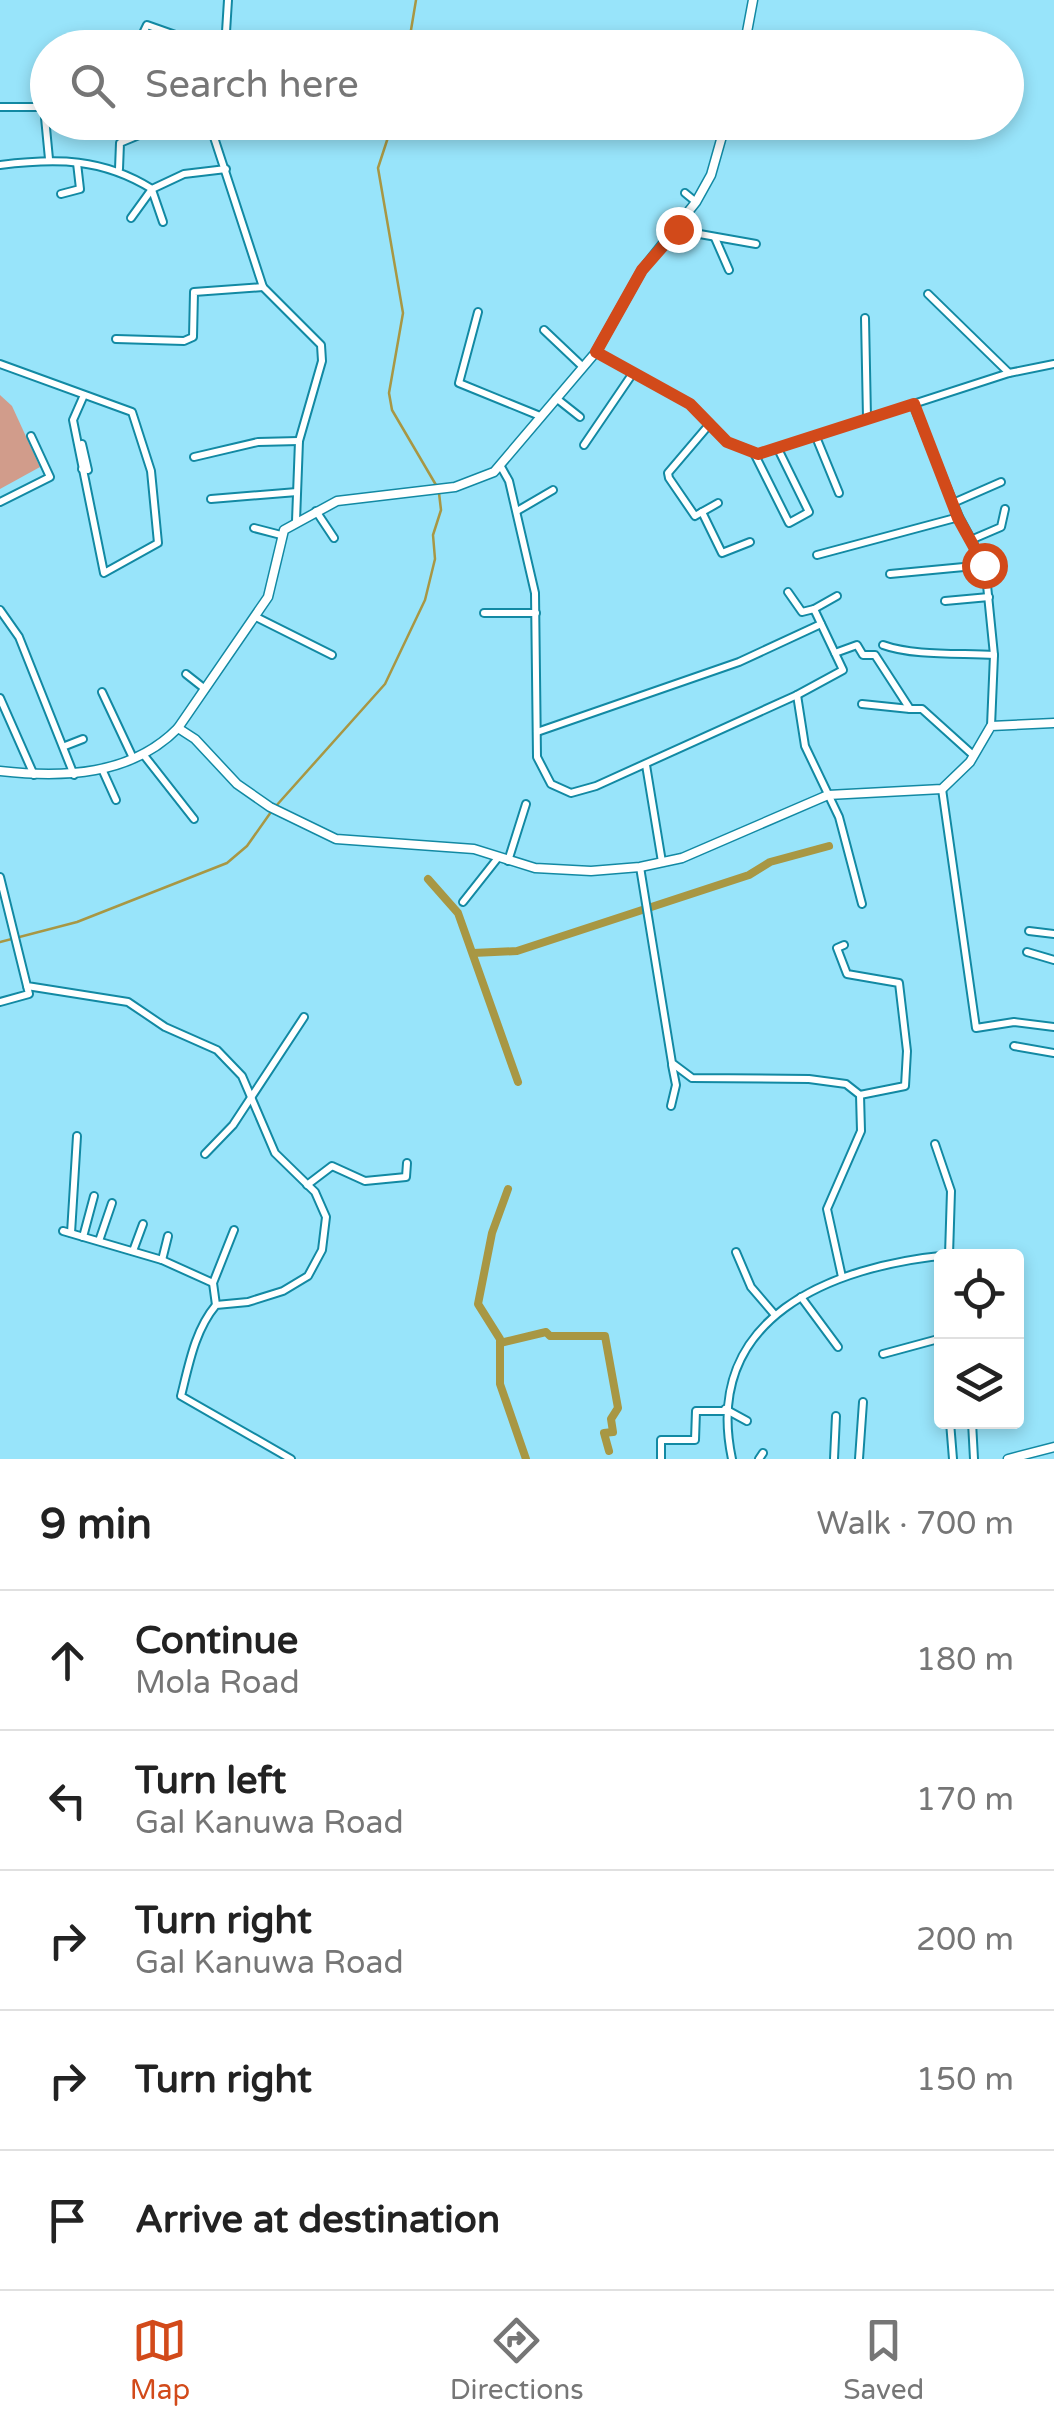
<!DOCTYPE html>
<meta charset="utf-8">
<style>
:root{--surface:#fff;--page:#f6f6f6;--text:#222;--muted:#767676;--line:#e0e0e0;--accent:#d24a1a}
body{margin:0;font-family:"Varela Round",sans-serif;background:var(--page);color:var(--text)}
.controls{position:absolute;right:30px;bottom:30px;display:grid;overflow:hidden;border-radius:10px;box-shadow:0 5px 15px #0003}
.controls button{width:90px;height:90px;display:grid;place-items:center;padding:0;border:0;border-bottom:2px solid var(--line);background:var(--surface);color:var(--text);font:50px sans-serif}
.stop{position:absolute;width:30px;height:30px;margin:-22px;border:8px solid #d24a1a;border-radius:50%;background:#fff}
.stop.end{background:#d24a1a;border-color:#fff;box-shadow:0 2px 10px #0008}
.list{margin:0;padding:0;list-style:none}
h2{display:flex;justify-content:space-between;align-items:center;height:130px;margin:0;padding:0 40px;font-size:42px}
h2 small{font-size:32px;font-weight:400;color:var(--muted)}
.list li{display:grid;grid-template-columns:65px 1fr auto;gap:30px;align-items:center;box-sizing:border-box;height:140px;padding:0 40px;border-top:2px solid var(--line)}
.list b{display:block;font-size:38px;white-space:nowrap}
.list p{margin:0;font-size:32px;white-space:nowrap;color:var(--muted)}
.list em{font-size:32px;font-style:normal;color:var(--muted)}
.icon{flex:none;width:55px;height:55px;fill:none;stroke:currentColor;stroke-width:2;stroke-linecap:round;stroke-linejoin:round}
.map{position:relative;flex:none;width:1054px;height:1459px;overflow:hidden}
.search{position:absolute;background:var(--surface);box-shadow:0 5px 15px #0003;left:30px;right:30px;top:30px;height:110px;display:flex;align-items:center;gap:25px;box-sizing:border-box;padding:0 35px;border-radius:55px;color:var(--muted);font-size:38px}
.sheet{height:830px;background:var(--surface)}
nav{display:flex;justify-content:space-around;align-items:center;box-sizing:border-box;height:140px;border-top:2px solid var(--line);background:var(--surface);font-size:28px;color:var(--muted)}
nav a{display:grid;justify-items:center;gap:5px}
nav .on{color:var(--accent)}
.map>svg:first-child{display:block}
</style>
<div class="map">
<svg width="1054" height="1459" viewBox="0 0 1054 1459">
<rect width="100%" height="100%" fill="#98e4fa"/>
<path fill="#d19c8b" d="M0,395L12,406L40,467L0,489Z"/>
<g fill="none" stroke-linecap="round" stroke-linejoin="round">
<g stroke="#a89743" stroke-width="2.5">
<path d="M408,48L416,0"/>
<path d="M393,122L378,168L403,313L389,393L392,410L436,485"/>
<path d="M276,806L385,684L425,600L435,559L433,535L441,510L439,493"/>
<path d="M0,942L77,922L227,863L247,846L271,812"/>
</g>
<g stroke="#a89743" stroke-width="8">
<path d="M428,879L458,913L518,1082"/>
<path d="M473,953L517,951L749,875L770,862L829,846"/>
<path d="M508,1189L492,1233L478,1304L500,1339V1384L526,1459"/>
<path d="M500,1343L546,1332L550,1336H605L618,1408L611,1419L613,1432L604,1433L609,1451"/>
</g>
<defs>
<g id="minor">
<path d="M136,48L147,25L181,37L179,48"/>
<path d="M225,48L228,0"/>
<path d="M0,107H44L49,159"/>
<path d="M209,122L263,287L321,345L322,361L299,441L296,521"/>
<path d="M0,165C57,158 102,158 152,189L184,174L226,169"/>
<path d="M119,169L120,143L144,133"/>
<path d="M152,190L163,222"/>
<path d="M685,193L696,202"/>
<path d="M61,194L80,189L77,163"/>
<path d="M131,218L152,189"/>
<path d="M677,230L756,244"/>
<path d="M715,238L729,270"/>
<path d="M928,294L1009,373"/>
<path d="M478,312L459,383L540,416"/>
<path d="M865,318L867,418"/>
<path d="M544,330L583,367"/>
<path d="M116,339L184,341L193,337L194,292L263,287"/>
<path d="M596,352L690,404L727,442L759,454L1009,373L1054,364"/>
<path d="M0,364L132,412L151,471L158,543L104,573L73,420L84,395"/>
<path d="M556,398L580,417"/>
<path d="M913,404L959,517L985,565L994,655L991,726"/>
<path d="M708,426L668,473L669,478L695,516L718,503"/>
<path d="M816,437L839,493"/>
<path d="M82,444L88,470L82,469"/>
<path d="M584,445L633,373"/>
<path d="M754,453L789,523L809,512L779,451"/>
<path d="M194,457L258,442L299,441"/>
<path d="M500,465L509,481L535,593L537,757L551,784L571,793L596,786L797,695L805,746L839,817L862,904"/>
<path d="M211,499L297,492"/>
<path d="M0,502L50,477L31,436"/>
<path d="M953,503L1001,482"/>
<path d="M316,511L334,538"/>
<path d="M517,511L553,490"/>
<path d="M702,512L722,553L750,542"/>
<path d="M254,528L281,535"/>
<path d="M973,539L1001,527L1005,509"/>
<path d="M817,555L959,517"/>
<path d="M890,574L985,565"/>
<path d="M788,592L802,612L814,609L843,670L797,695"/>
<path d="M945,601L989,597"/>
<path d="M814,609L837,596"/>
<path d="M0,610L19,637L74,775"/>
<path d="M484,613H536"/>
<path d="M256,617L332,655"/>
<path d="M883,645C913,656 960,653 994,655"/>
<path d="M835,653L857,645L863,655H875L910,709H922L973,755"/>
<path d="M186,674L205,689"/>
<path d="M102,692L133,758"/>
<path d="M0,698L34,775"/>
<path d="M862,704L910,709"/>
<path d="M537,732L739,662L821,624"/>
<path d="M65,746L83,739"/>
<path d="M143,754L194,819"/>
<path d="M646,765L662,862"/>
<path d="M102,769L116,800"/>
<path d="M942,789L976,1028L1014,1022L1054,1027"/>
<path d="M508,861L526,804"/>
<path d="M640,867L672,1063L692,1078L809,1079L846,1084L860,1095L861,1131L827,1209L842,1277"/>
<path d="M0,877L27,986L128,1002L165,1027L217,1050L242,1076L275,1153L315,1192L326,1217L322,1250L308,1276L283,1291L248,1302L216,1305C195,1330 189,1364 181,1396L291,1459"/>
<path d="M463,902L497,859"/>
<path d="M1029,931L1054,934"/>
<path d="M844,945L837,948L847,974L899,983L907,1051L905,1086L860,1095"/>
<path d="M1027,952L1054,960"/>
<path d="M0,1002L29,994L27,986"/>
<path d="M1014,1046L1054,1053"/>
<path d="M671,1106L676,1085L672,1065"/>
<path d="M935,1144L951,1191L949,1255"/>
<path d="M205,1154L233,1125L304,1017"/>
<path d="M307,1185L332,1166L365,1181L406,1177L407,1163"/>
<path d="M63,1231L162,1260L213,1283"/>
<path d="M71,1233L77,1136"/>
<path d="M83,1237L94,1196"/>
<path d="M99,1241L112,1203"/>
<path d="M133,1251L143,1224"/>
<path d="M736,1252L751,1287L775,1315"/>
<path d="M162,1260L168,1236"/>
<path d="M801,1297L838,1347"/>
<path d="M216,1305L213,1283L234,1230"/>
<path d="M883,1354L942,1338"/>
<path d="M725,1409L747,1421"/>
<path d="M950,1422L953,1459"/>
<path d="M972,1422L974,1459"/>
<path d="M661,1459V1440H695L696,1411H725"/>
<path d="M732,1459C702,1317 831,1266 949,1255"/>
<path d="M759,1459L763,1453"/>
<path d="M834,1459L836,1416"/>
<path d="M859,1459L863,1402"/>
</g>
<g id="tertiary">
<path d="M744,48L753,0"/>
<path d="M178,728L268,597L284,530L337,501L455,487L494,472L596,352L642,270L696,202L711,175L726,122"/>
<path d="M0,771C63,778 131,776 178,728L195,739L237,784L270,807L336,839L474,849L535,868L591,871L640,867L682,858L828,795L942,789L970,762L991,726L1054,723"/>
<path d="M1008,1459L1054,1447"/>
</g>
</defs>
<use href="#minor" stroke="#1289a3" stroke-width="10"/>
<use href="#tertiary" stroke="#1289a3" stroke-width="11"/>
<use href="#minor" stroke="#fff" stroke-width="6"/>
<use href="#tertiary" stroke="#fff" stroke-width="8"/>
</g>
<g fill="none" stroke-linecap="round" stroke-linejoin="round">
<path stroke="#d24a1a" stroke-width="12" d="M678,229L642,270L596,352L690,404L727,442L758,454L914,404L958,518L984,565"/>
</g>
</svg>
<div class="controls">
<button><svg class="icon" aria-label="locate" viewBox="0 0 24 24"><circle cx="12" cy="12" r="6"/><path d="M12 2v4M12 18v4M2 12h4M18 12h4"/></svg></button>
<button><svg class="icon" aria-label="layers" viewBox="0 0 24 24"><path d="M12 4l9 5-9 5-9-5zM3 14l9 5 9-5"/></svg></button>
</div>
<div class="stop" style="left:984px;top:565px"></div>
<div class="stop end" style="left:678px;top:229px"></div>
<div class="search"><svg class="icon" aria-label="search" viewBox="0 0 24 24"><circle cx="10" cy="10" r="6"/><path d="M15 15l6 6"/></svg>Search here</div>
</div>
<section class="sheet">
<h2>9 min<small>Walk · 700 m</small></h2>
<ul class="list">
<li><svg class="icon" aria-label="ahead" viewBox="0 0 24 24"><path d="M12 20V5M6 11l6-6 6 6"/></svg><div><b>Continue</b><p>Mola Road</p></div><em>180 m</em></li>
<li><svg class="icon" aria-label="left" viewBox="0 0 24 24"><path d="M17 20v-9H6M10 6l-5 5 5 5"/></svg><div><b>Turn left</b><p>Gal Kanuwa Road</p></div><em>170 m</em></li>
<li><svg class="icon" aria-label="right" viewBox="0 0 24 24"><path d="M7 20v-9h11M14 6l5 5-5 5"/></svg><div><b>Turn right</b><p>Gal Kanuwa Road</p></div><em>200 m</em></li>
<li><svg class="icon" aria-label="right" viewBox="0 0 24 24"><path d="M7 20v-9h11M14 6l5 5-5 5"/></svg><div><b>Turn right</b></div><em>150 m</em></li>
<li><svg class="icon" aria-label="arrive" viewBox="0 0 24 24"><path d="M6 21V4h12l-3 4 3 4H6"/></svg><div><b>Arrive at destination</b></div></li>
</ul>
</section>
<nav>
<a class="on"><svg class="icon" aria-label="map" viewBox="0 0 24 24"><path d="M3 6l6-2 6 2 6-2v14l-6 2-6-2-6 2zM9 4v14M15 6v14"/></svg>Map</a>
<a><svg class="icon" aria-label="directions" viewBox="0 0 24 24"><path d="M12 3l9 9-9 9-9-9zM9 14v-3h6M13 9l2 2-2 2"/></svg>Directions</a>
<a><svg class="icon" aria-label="saved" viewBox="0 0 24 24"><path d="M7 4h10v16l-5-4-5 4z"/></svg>Saved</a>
</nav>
